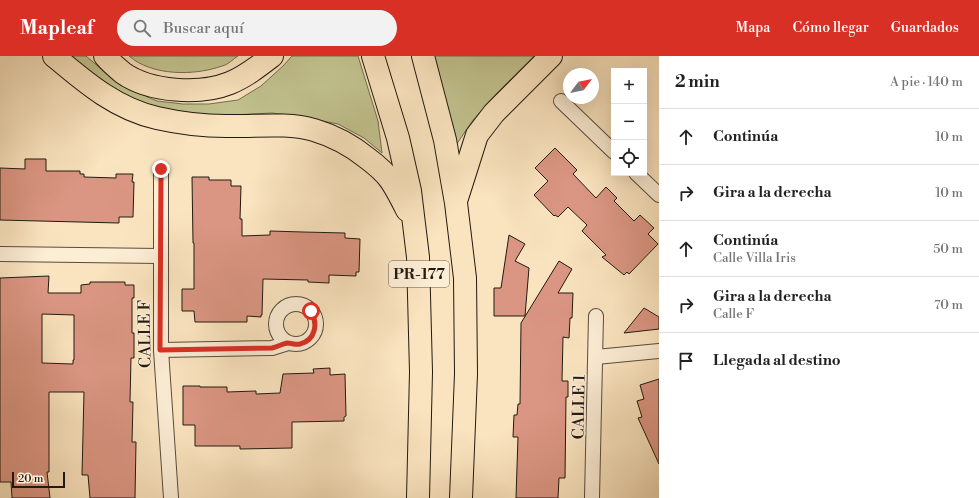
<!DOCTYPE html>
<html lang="es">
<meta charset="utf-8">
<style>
:root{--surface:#fff;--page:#f2f2f2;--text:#222;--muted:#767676;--line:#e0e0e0;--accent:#d93025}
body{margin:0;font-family:"Libre Bodoni",serif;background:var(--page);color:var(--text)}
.controls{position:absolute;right:12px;top:12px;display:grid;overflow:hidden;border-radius:0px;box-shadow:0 4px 16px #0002}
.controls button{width:36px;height:36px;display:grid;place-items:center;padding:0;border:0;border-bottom:1px solid var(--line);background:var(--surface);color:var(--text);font:20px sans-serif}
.compass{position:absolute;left:563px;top:12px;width:36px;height:36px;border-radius:50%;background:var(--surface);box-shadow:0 4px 16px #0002;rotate:58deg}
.scale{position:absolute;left:12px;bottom:10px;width:53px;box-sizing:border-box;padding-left:4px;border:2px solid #221a11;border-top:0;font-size:11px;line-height:14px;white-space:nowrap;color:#221a11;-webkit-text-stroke:3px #fcedd5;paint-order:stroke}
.stop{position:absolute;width:12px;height:12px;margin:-9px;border:3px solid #d93025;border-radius:50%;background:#fff}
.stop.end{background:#d93025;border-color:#fff;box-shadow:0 1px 4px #0008}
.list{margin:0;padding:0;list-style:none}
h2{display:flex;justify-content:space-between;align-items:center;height:52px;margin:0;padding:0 16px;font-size:17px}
h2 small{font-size:13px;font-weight:400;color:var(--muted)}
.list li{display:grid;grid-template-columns:26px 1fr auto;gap:12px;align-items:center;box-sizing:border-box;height:56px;padding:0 16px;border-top:1px solid var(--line)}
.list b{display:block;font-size:15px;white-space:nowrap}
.list p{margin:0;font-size:13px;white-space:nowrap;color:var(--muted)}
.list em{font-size:13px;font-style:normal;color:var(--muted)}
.icon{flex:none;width:22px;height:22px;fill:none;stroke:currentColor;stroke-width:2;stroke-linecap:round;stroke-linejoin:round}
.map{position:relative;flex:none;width:659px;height:442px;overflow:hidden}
header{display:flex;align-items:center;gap:24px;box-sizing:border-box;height:56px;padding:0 20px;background:var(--accent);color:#fff}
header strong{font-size:19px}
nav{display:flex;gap:22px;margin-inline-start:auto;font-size:14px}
.search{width:280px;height:36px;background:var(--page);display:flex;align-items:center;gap:10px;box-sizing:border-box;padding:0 14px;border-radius:22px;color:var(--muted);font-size:15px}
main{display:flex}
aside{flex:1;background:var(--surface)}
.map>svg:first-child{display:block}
</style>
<header>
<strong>Mapleaf</strong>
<div class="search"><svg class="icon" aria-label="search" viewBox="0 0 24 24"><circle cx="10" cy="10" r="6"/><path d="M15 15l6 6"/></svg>Buscar aquí</div>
<nav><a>Mapa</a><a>Cómo llegar</a><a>Guardados</a></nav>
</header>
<main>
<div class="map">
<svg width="659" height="442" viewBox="0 0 659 442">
<rect width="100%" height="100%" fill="#fae4bf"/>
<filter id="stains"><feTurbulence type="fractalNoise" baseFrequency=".005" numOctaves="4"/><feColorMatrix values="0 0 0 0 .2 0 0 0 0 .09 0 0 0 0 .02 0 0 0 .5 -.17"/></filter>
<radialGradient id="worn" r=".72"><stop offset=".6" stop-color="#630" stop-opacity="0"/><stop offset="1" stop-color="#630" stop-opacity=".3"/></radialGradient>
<g fill="#c2c38f" stroke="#726e50">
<path d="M61,0H86L120,29L157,45L183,48H209L238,44L261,30L283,10L292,0H358L378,65L382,97L364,82L338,68L298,60L272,57L212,60L149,55Z"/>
<path d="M129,0H238C233,3 228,9 222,10C194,20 152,20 129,0Z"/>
<path d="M431,0H534L496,38L473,64L456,89Z"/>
</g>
<g fill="#db9683" stroke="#221a11" fill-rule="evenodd">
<path d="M555,92L577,114L573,118L596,142L606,131L617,142L614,145L634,165L640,159L654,172L648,178L658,188L629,218L627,216L624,219L602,201L606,199L582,175L587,169L568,151L558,161L555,159L554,160L534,139L548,125L535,112Z"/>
<path d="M25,103H46V115H80V118H84V121L116,122V118H133L132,126H134L133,161H119V167L0,164V112L25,113Z"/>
<path d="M192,121H209V124H231V130H241L240,163H242V180L270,179V175L303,176L345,177V182L360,183L359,216H356V220L329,219V227L308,226V224L263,223L262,259H261V261L247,260V266H195L194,255H182V233H194V187H193Z"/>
<path d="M509,179L525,188L515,205L529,212L525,260H494V232H501Z"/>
<path d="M559,205L572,213L558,237H573L572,262H570L569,282L563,281L562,325H568V341H566L565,422H559L558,442H516L518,381H513L514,359H517L518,348H520L521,267Z"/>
<path d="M49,220L48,237H81V229L90,228V226H125V229H134V242H132V277H134V302H131L130,346H133L132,386H136L135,442H90L88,419H82L84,336H49V416H47L50,442H12L11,426H0V222ZM42,258L74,259V304H73V308L42,307Z"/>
<path d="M644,252L659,261V273L624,277Z"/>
<path d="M330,312V319L345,318L346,360L344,361V365L292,366V392L240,393V390H195V369H183V330H200V331H227V336L256,335V338L280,337L283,318L314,317L313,313Z"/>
<path d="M659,323V408L638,362L642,361L637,345L644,343L640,329Z"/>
</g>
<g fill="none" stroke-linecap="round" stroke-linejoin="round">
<defs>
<g id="minor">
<path d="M561,45L614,96"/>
<path d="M161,113V294L171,442"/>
<path d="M636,117L659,139"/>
<path d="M0,198L160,200"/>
<circle cx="296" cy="268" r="20"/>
<path d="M161,294L272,292L288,287"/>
<path d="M596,301L659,295"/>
<path d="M592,442L596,260"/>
</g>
<g id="primary">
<path d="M54,0C85,26 116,53 157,62C179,67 203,70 226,70C255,71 285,66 314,74C334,80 351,89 367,102C375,108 385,116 391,125C397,134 402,144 407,154"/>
<path d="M373,0L398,82L410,135L418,201L421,316L418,442"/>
<path d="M423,0L445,84L456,147L465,222L466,318L461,442"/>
<path d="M457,142L477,79L494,57L551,0"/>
</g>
<path id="trunk" d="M105,0C110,6 117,12 123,17C150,36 200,39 230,27C245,21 259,10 272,0"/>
</defs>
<use href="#minor" stroke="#584c3c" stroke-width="16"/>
<use href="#primary" stroke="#221a11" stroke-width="24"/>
<use href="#trunk" stroke="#221a11" stroke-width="24"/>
<use href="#minor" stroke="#fcedd5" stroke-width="14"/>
<use href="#primary" stroke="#fae4bf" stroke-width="22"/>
<use href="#trunk" stroke="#fae4bf" stroke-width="22"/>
</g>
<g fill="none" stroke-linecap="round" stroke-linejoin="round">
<path stroke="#d93025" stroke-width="5" d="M161,113L160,294L272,292C277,291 282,288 287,287C292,287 295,289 300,288C316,284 318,267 311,255"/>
</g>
<g text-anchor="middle" stroke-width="3.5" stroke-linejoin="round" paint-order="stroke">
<rect fill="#fcedd5" stroke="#63594c" stroke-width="1" x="389" y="205" width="60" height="26" rx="3"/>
<g font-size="15" font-weight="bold" fill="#221a11">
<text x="419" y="223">PR-177</text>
</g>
<g font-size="16" fill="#221a11" stroke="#fcedd5">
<text transform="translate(144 278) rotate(-91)" y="6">CALLE F</text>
<text transform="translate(578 351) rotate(-89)" y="6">CALLE 1</text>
</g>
</g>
<rect width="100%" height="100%" filter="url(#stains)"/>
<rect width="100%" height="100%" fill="url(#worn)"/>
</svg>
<div class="controls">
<button>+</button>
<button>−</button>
<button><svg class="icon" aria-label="locate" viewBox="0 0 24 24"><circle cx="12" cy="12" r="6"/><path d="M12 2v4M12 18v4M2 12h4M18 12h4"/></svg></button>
</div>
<svg class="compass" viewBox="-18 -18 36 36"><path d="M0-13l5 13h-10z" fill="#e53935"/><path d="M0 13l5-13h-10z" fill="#767676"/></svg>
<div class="scale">20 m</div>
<div class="stop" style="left:311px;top:255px"></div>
<div class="stop end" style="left:161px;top:113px"></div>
</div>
<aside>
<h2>2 min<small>A pie · 140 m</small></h2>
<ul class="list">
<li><svg class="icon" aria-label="ahead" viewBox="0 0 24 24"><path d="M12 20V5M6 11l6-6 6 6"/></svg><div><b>Continúa</b></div><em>10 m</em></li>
<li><svg class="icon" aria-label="right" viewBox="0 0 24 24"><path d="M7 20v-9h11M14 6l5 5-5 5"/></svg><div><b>Gira a la derecha</b></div><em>10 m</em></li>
<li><svg class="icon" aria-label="ahead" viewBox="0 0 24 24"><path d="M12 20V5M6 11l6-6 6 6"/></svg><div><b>Continúa</b><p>Calle Villa Iris</p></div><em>50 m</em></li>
<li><svg class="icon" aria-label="right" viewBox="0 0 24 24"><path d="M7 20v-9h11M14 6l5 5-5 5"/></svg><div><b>Gira a la derecha</b><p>Calle F</p></div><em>70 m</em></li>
<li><svg class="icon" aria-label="arrive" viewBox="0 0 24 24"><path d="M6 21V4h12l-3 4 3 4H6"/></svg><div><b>Llegada al destino</b></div></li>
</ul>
</aside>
</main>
